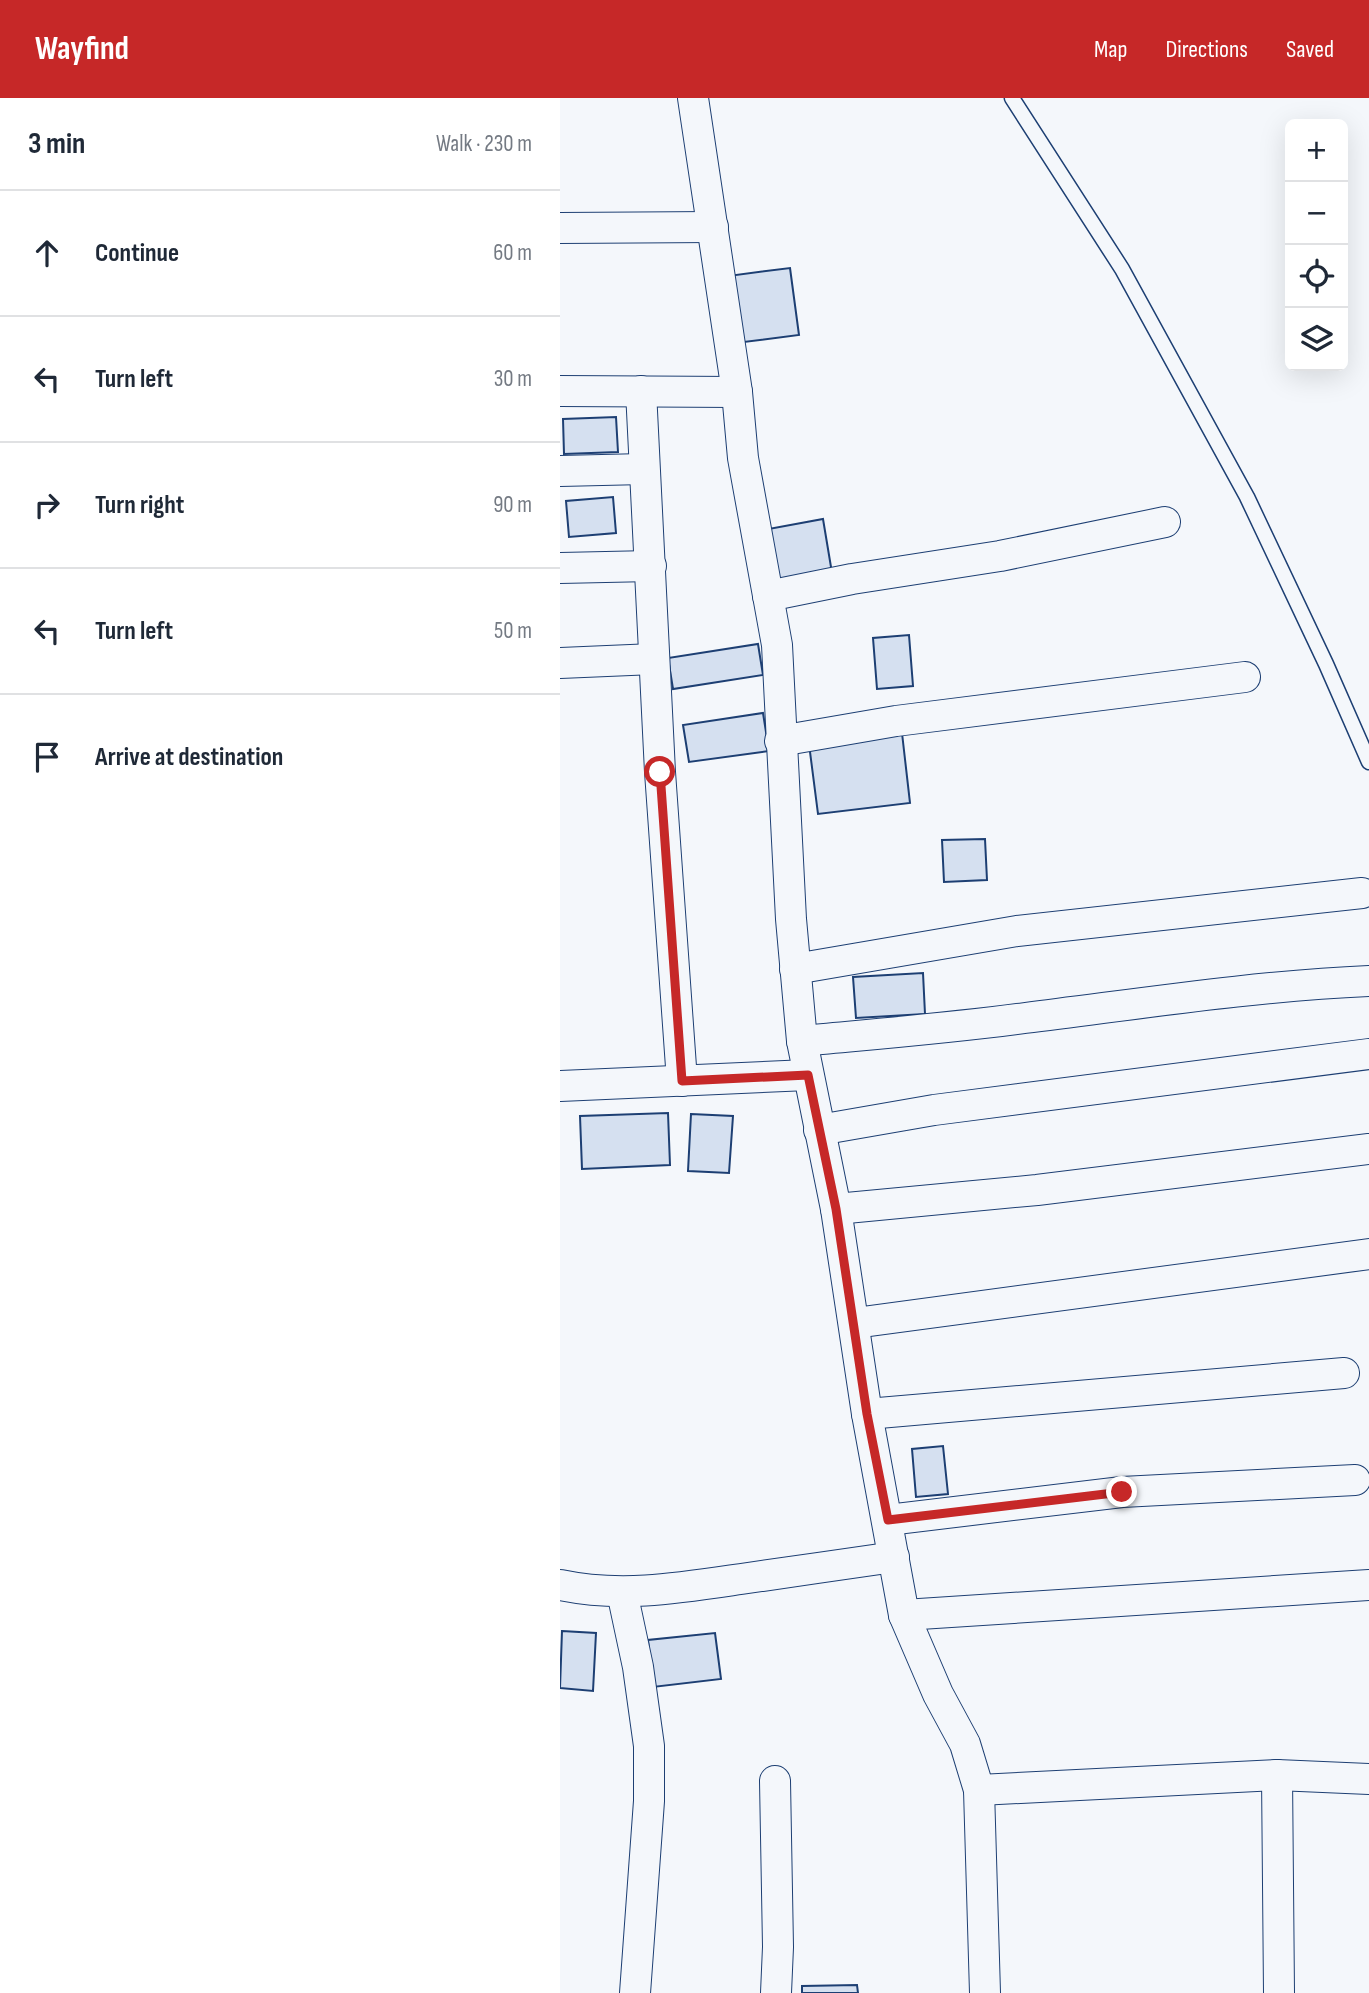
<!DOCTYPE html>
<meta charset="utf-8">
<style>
:root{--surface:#fff;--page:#f6f6f7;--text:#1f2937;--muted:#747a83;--line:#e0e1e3;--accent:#c62828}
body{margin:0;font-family:"Sofia Sans Condensed",sans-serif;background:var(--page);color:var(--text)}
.controls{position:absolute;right:21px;top:21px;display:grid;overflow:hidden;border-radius:10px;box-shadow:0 7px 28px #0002}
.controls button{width:63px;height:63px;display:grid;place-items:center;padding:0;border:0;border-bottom:2px solid var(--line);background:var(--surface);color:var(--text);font:35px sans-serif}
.stop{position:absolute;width:21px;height:21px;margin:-16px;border:5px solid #c62828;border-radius:50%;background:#fff}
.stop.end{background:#c62828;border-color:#fff;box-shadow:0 2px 7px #0008}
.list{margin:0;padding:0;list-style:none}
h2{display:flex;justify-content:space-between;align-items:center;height:91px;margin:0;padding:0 28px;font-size:30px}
h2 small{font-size:23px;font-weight:400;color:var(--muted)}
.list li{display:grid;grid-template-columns:46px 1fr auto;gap:21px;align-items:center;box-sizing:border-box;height:126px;padding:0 28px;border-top:2px solid var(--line)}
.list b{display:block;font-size:26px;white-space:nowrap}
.list em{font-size:23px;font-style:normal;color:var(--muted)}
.icon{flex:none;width:38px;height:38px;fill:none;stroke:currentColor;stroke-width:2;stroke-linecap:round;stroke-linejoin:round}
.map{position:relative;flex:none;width:809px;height:1895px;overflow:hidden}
header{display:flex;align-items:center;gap:42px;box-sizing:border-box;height:98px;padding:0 35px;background:var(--accent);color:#fff}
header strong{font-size:33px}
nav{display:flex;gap:38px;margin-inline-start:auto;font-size:24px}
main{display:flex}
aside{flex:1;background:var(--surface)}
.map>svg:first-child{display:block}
</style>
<header>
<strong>Wayfind</strong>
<nav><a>Map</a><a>Directions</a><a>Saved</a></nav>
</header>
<main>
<aside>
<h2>3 min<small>Walk · 230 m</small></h2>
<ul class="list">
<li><svg class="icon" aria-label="ahead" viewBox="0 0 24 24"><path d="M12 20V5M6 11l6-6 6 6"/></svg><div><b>Continue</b></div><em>60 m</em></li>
<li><svg class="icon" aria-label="left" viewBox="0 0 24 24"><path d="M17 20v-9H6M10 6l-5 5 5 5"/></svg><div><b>Turn left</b></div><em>30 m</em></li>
<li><svg class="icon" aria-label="right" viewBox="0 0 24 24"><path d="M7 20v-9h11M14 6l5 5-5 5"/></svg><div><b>Turn right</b></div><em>90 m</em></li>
<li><svg class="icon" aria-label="left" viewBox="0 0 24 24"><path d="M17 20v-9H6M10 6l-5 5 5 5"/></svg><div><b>Turn left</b></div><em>50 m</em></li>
<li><svg class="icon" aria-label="arrive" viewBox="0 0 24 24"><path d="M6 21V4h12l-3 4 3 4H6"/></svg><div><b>Arrive at destination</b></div></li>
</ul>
</aside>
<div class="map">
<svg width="809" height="1895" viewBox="0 0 809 1895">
<rect width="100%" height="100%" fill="#f4f7fb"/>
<g fill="#d5e0f0" stroke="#1d3f73" stroke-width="2">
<path d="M230,170L239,237L176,245L168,178Z"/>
<path d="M56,319L58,354L4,356L3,321Z"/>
<path d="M53,399L56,435L9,439L6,403Z"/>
<path d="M263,421L272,475L212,486L203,432Z"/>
<path d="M349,537L353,588L317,591L313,540Z"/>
<path d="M198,546L203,577L113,591L108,560Z"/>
<path d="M203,615L209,653L129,664L123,627Z"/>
<path d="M342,635L350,705L258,716L249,646Z"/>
<path d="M425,741L427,782L384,784L382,742Z"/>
<path d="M363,875L365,916L296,920L293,879Z"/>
<path d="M108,1015L110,1067L22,1071L20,1018Z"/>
<path d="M131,1016L173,1018L169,1075L128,1073Z"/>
<path d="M383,1348L388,1396L356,1399L352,1351Z"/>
<path d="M2,1533L36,1535L33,1593L0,1590Z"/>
<path d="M155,1535L161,1581L93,1589L88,1542Z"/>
<path d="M297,1887L298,1895H242V1888Z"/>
</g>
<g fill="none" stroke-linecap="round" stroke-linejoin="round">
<defs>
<path id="service" d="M452,0L562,171L687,399L766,566L809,664"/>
<g id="minor">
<path d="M133,0L177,294L183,360L217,547L231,821L242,943L276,1111L307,1316L344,1517L378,1596L405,1646L419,1692L425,1895"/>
<path d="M0,130L153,129"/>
<path d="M0,293L177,294"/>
<path d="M81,293L100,674L122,983"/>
<path d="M0,373L84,371"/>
<path d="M0,470L91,468"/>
<path d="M208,498L292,481L440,458L605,424"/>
<path d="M0,565L94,561"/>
<path d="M220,643L336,623L685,579"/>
<path d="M235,871L457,833L802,795"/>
<path d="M242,943C316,936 391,930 465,920C579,906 694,888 809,883"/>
<path d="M0,988L248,977"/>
<path d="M259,1032L374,1012L809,956"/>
<path d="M276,1111L477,1092L809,1051"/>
<path d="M295,1225L809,1156"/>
<path d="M307,1316L784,1275"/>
<path d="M328,1422L562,1394L795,1382"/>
<path d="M0,1487C61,1500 120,1490 181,1481C232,1474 283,1466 334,1459"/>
<path d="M62,1494L78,1569L89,1648V1703L75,1895"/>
<path d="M344,1517L809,1487"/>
<path d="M717,1677L719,1895"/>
<path d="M215,1683L218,1849L216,1895"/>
<path d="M419,1692L717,1677L809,1681"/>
</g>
</defs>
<use href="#service" stroke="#1d3f73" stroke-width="17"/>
<use href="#minor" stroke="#1d3f73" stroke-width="32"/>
<use href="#service" stroke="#f4f7fb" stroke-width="14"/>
<use href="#minor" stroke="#f4f7fb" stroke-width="30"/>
</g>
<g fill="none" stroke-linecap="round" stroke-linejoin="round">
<path stroke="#c62828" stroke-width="9" d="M100,674L122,983L248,977L276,1111L307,1316L328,1422L562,1394"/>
</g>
</svg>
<div class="controls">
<button>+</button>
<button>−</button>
<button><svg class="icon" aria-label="locate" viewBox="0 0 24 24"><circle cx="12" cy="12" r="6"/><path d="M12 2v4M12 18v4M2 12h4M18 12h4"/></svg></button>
<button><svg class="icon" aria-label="layers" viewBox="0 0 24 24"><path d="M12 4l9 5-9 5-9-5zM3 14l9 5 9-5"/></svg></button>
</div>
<div class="stop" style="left:100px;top:674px"></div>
<div class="stop end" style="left:562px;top:1394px"></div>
</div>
</main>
